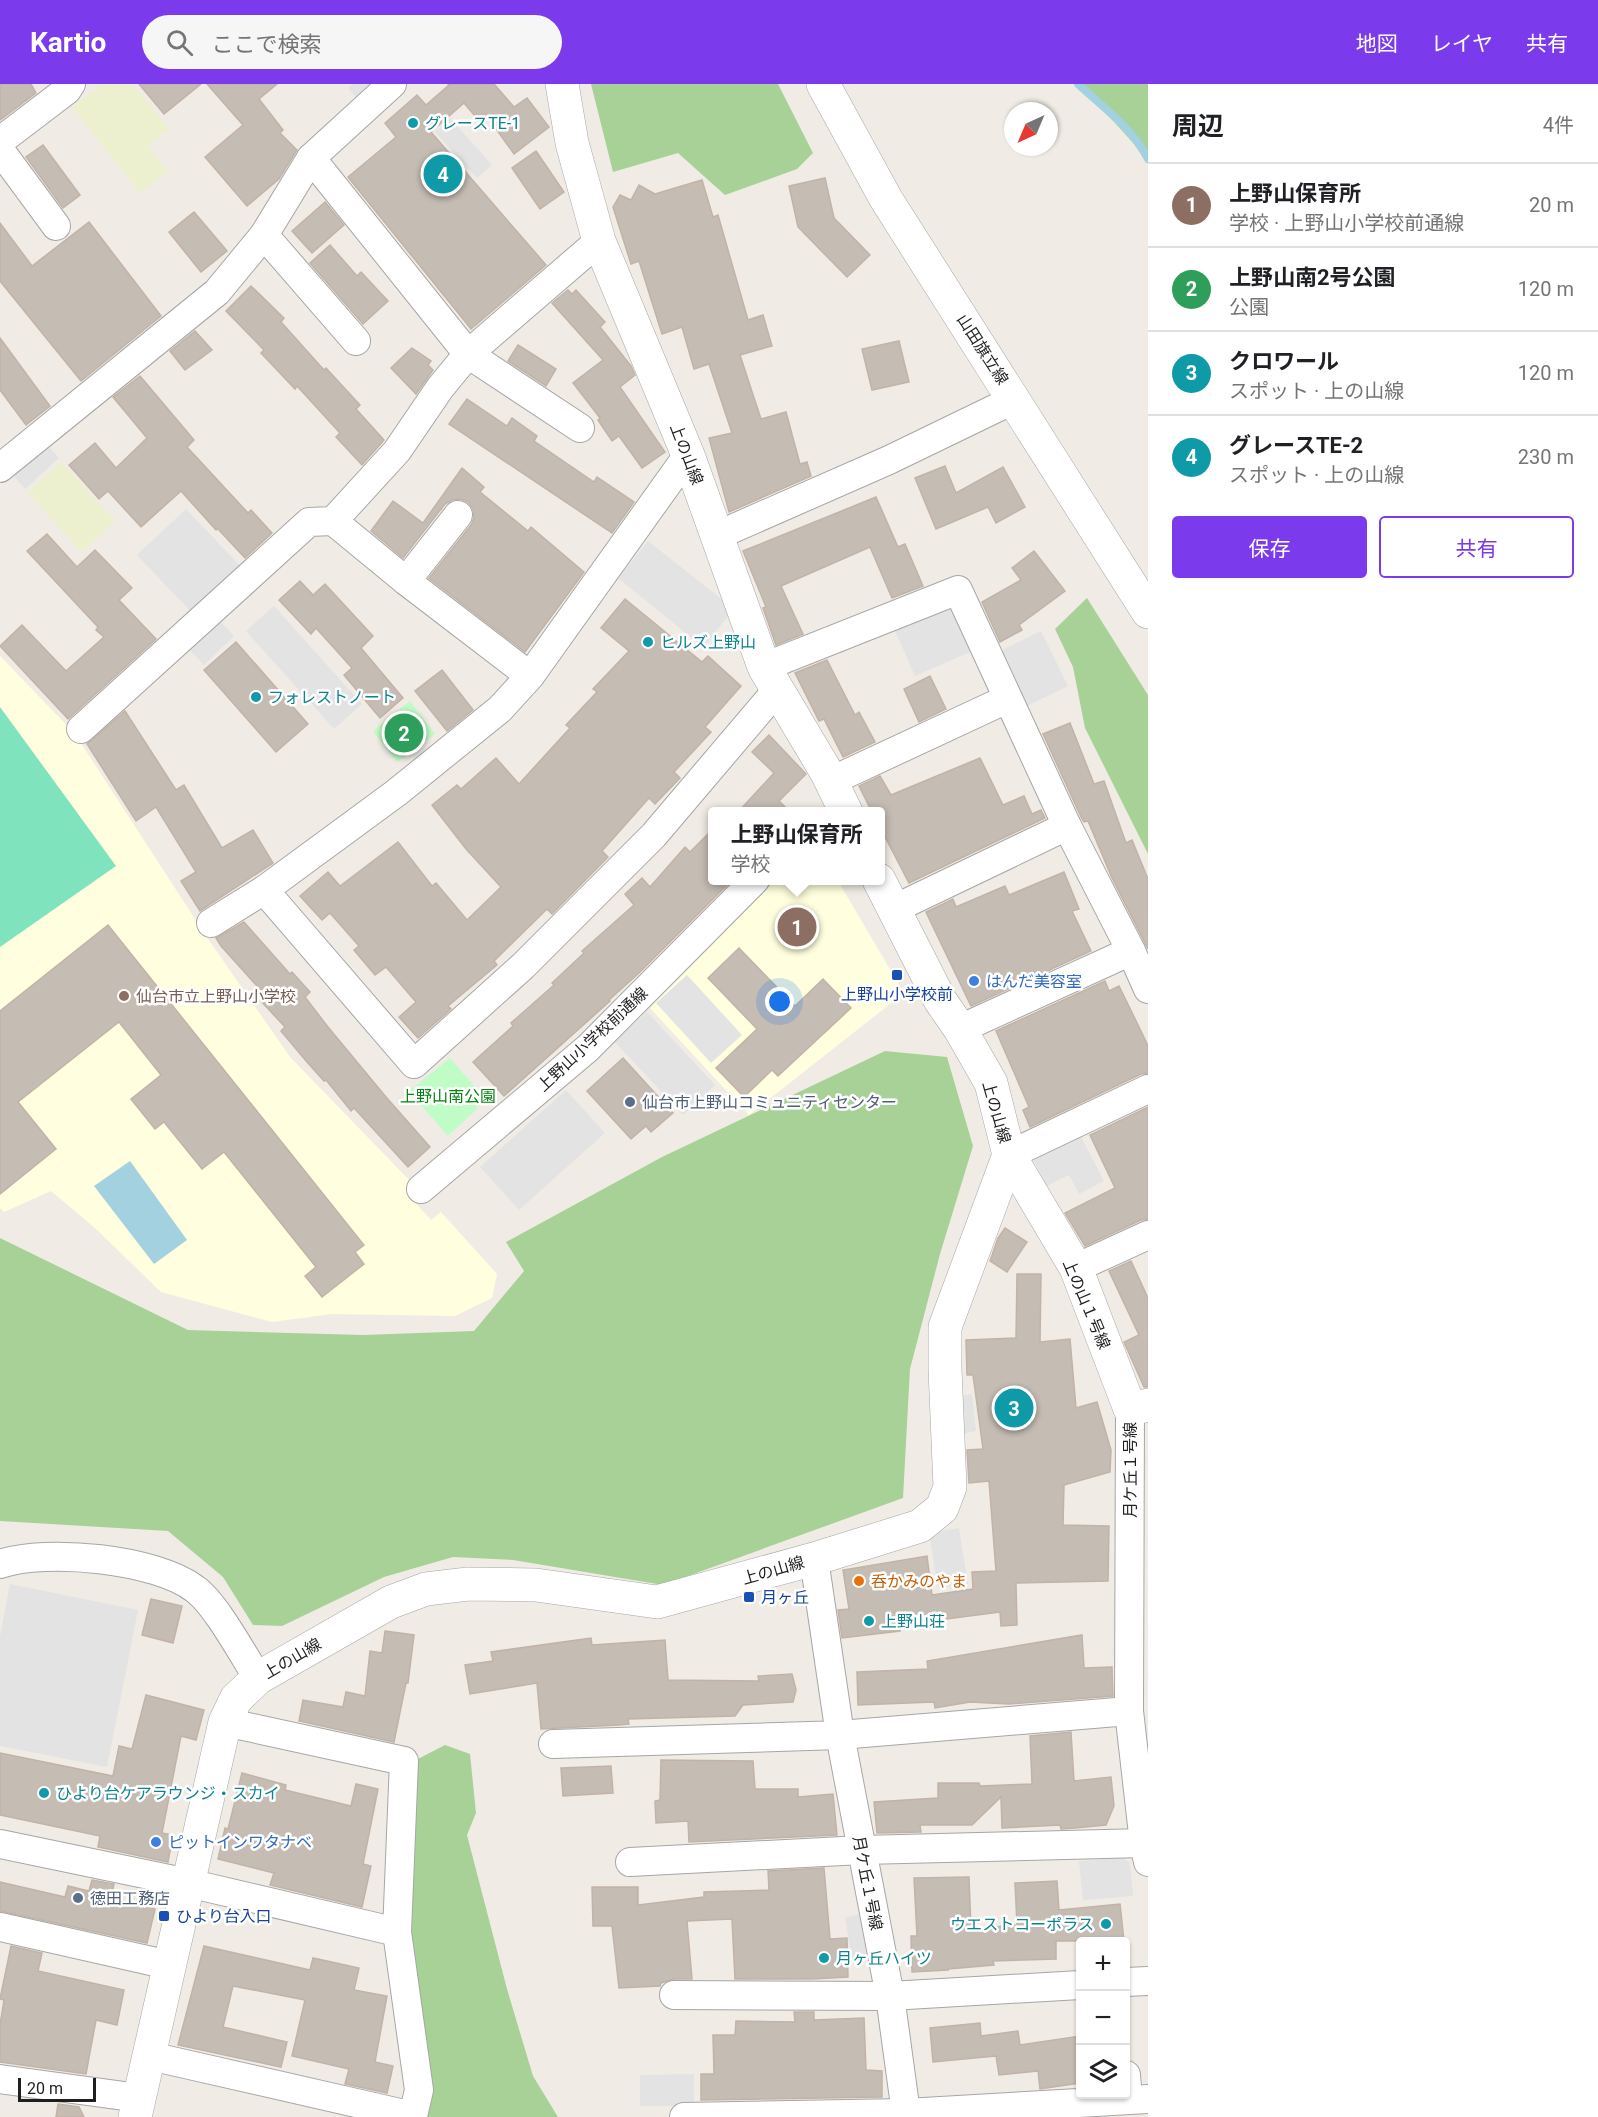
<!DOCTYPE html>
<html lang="ja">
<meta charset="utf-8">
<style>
:root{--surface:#fff;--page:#f6f6f6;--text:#202124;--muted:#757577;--line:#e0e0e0;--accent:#7c3aed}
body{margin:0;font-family:Roboto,"Noto Sans JP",sans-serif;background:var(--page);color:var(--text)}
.controls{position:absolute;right:18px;bottom:18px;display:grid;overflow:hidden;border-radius:6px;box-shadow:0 2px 4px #0004}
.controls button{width:54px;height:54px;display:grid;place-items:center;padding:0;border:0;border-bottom:2px solid var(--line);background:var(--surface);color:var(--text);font:30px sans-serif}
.compass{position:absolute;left:1004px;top:18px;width:54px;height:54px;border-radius:50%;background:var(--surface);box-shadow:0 2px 4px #0004;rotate:224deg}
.scale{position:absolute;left:18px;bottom:15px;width:78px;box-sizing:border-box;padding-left:6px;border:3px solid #1f1f1f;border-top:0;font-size:16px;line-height:21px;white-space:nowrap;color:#1f1f1f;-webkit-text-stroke:4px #fff;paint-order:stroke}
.you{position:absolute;left:780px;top:918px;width:21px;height:21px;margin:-15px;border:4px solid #fff;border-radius:50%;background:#1a73e8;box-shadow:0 0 0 9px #1a73e833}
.badge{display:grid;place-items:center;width:39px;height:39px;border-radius:50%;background:var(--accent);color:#fff;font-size:20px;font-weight:700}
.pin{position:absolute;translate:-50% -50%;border:3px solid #fff;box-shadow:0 2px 6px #0006}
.popup{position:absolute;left:708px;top:723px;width:177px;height:78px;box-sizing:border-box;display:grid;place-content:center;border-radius:6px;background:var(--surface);filter:drop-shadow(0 2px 4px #0005);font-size:20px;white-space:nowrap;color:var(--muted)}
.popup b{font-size:22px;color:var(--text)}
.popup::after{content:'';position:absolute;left:50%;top:100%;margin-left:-12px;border:12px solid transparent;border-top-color:var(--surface)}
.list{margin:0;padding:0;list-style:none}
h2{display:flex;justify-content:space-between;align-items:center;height:78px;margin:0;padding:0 24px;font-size:26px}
h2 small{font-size:20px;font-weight:400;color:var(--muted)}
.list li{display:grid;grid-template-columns:39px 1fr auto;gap:18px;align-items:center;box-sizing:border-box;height:84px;padding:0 24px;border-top:2px solid var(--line)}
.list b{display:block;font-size:22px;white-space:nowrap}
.list p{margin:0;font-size:20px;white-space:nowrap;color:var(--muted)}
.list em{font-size:20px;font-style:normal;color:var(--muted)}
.actions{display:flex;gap:12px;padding:18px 24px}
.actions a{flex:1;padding:14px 0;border:2px solid var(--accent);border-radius:6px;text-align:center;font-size:21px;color:var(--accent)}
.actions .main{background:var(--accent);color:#fff}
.icon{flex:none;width:33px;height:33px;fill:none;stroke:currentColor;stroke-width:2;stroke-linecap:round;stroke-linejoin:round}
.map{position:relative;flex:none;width:1148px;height:2033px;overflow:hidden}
header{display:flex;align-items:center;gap:36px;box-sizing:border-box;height:84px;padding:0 30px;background:var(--accent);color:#fff}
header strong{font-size:28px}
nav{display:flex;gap:33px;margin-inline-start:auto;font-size:21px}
.search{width:420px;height:54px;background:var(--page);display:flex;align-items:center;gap:15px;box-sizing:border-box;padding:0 21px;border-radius:33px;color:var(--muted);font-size:22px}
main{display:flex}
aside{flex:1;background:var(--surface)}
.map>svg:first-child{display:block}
</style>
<header>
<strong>Kartio</strong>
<div class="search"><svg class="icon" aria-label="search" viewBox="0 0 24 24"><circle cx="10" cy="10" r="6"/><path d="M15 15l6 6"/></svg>ここで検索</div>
<nav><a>地図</a><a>レイヤ</a><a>共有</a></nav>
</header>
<main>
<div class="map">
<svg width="1148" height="2033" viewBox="0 0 1148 2033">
<rect width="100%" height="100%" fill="#f0ece5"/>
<g fill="#ffffdf">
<path d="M0,572L75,650L206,852L290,973L412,1099L410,1113L431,1136L441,1128L497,1190L492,1214L455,1232L332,1230L272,1238L161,1208L95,1144L51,1107L4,1128L0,1124Z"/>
<path d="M775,797H838L904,909L749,1031L650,924Z"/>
</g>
<g fill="#edf0cf">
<path d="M101,0H133L169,45L148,62L168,88L140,109L72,23Z"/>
<path d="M61,378L115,437L82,468L27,409Z"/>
</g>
<g fill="#a8d197">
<path d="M591,0H778L813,69L797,85L725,111L678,69L613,88Z"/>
<path d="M1080,0H1148V77L1143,70Z"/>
<path d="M1087,514L1148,611V770L1085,644L1073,583L1055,545Z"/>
<path d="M885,967L947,973L973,1062L940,1170L910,1285L903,1414L663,1501L513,1476L453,1473L384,1493L282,1542L253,1541L223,1493L168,1447L0,1437V1154L188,1246L363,1251L474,1247L524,1187L506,1158L662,1073Z"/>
<path d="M445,1661L470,1670L476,1729L467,1751L507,1905L533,1992L558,2033H424L412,1851L414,1677Z"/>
</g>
<g fill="#c0fcc5">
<path d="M410,617L435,650L397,678L373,647Z"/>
<path d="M450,974L486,1016L448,1052L409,1007Z"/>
</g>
<path fill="#7fe3bd" d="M0,623L116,782L0,863Z"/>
<g fill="#e3e3e3">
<path d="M353,0H377L358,16L348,4Z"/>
<path d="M450,34L492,81L477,94L435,48Z"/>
<path d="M44,358L59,374L25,405L11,389Z"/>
<path d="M186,425L244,486L195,532L137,471Z"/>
<path d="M648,457L734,525L703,563L618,494Z"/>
<path d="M942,518L958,523L977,565L915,592L892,540Z"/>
<path d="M274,522L362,620L334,645L246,547Z"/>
<path d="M218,535L234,552L204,581L188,564Z"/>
<path d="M1041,547L1068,602L1025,623L998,568Z"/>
<path d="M687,891L742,951L711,979L656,919Z"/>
<path d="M647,928L715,1001L683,1031L615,958Z"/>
<path d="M566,1006L605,1049L519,1126L480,1083Z"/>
<path d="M1078,1047L1104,1097L1079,1110L1069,1091L1047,1102L1031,1072Z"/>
<path d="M972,1310L976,1347L960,1350L956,1312Z"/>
<path d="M959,1444L968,1500L938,1504L929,1449Z"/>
<path d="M10,1500L138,1526L107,1683L0,1662V1552Z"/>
<path d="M1123,1774L1130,1779L1133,1812L1083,1816L1079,1777Z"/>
<path d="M862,1830L870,1875L852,1878L845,1833Z"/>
<path d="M694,1990V2022H640V1991Z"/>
</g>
<path fill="#a3d1e0" d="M130,1077L187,1156L154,1180L94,1102Z"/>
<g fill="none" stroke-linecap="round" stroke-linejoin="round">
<path stroke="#a3d1e0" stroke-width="8" d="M1078,0C1103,23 1132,44 1148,75"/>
</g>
<g fill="#c5bcb4" stroke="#c2b3a6" stroke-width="1.5">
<path d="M0,0H31L36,9L0,36Z"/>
<path d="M139,0H201L164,30Z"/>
<path d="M207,0H277L259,15L283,46L280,49L297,66L279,95L247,122L205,73L243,41Z"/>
<path d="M448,0H494L514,23L527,14L549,43L514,70L487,32L480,38L464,19L431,48L546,181L471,245L348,93L396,53L385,39L417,11L426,21L449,1Z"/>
<path d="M43,61L80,111L63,124L26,73Z"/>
<path d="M536,67L564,108L540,125L512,84Z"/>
<path d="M825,94L834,134L870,171L847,193L798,143L789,102Z"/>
<path d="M702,96L713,133L718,131L748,236L763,231L772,262L740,271L761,335L786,328L800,380L807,378L811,392L729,428L709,354L732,349L709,280L694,285L682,243L662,250L639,177L631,180L613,123L620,111L631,116L639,101L655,110Z"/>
<path d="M325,118L344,141L312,169L292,147Z"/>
<path d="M194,128L227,167L201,188L169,148Z"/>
<path d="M89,138L161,232L81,297L0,197V139L32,182Z"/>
<path d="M330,161L357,192L361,188L388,217L363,240L310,179Z"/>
<path d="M251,202L284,234L281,238L324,286L326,284L360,321L356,325L384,356L362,381L336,353L340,349L297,302L295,305L261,269L264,266L226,227Z"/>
<path d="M568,206L572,210L576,206L605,238L600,243L631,282L635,291L620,303L665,368L642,384L619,352L612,357L598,336L600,334L573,299L603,276L552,219Z"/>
<path d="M195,247L212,266L185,286L170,267Z"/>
<path d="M0,254L50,322L26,341L0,306Z"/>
<path d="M899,257L909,298L872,306L862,265Z"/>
<path d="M518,261L556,285L546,302L508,277Z"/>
<path d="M412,264L431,277L428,281L433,286L416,310L391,284Z"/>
<path d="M140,292L194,356L187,363L248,429L251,426L272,449L245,474L217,444L216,446L181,407L141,443L108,407L99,415L69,381L95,359L116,384L147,354L113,313Z"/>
<path d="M467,315L507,342L512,334L537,352L534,357L594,398L597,393L634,418L612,449L449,340Z"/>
<path d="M945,382L956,409L1003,383L1025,423L996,439L988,423L936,445L915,394Z"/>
<path d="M462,384L484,403L480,408L528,447L531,443L584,488L525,568L429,494L471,441L474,434L473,425L468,418L461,415L452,416L445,420L403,474L371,447L393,417L423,439Z"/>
<path d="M876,413L898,463L905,460L923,502L892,514L870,463L781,502L803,550L776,561L763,524L766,523L743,467Z"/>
<path d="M47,450L77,483L95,466L132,504L119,516L156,555L68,635L0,562L22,541L66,587L104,553L96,546L98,543L27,467Z"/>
<path d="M1034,467L1065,507L1019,541L1022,546L1000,558L982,518L1021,496L1012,484Z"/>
<path d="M300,497L313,511L325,500L373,552L361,564L403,614L380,634L344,591L352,584L316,544L311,550L279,516Z"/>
<path d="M625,515L702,578L708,572L741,602L705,643L711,648L674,688L680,694L655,720L649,714L602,767L608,773L552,830L547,825L494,877L497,881L448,922L451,925L418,954L399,933L416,918L386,883L375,891L354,866L359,862L330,829L322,836L300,812L328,788L340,802L398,758L432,802L436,799L467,836L501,803L466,765L432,721L457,701L461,705L496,674L519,700L570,644L566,641L597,608L593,605L629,567L601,544Z"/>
<path d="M236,558L308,640L276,668L204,586Z"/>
<path d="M827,576L855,631L859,628L875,658L843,673L824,635L819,637L795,589Z"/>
<path d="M442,586L473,626L447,647L415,607Z"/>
<path d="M930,592L946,625L919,638L904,605Z"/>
<path d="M125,627L176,706L184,701L222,764L253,746L273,779L200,827L181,797L196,788L156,723L136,737L87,660Z"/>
<path d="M1070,639L1094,700L1104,697L1126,759L1132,756L1148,795V865L1112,794L1088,737L1084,738L1082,735L1043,650Z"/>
<path d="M769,651L806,690L779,717L790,728H738L774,689L752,668Z"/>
<path d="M980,674L1003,721L1024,712L1032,730L1041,726L1045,734L909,799L881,745V728H872L859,702L880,692L891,711Z"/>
<path d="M713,745V796H722L727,801L639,889L609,916L610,917L504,1012L473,978L513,942L511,939L554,901L552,899L584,869L582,867L634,821L625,810L642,794L650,803L685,763L690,768Z"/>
<path d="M1064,788L1079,825L1072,827L1091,867L971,922L926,828L953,815L956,823L1005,802L1009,811Z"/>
<path d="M244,838L290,890L292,888L310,908L305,913L328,943L386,1013L430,1063L408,1083L354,1024L351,1027L326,996L324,997L307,978L281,947L285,943L260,916L265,911L221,862L216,854Z"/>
<path d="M108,841L364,1161L355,1168L364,1180L322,1213L305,1192L316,1183L224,1068L202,1085L164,1038L155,1045L131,1015L161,991L119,938L18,1018L56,1065L0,1110V927Z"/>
<path d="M739,864L795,922L823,895L851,924L778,992L772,986L744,1013L716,984L757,945L708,894Z"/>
<path d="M1105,897L1109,907L1119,902L1141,947L1148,962V989L1141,990L1030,1043L1023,1026L1029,1023L996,947Z"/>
<path d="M623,974L673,1029L651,1048L646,1042L631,1055L587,1007Z"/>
<path d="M1148,1023V1135L1141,1136L1085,1162L1065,1129L1115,1104L1090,1051Z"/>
<path d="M1005,1144L1027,1158L1007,1188L990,1177L998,1154Z"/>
<path d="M1131,1177L1148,1214V1303H1144L1124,1258L1139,1251L1109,1187Z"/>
<path d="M1017,1190H1041L1040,1258L1070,1255L1076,1324L1097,1318L1111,1366L1110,1388L1064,1401L1063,1441L1109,1442L1108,1497L1016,1499L1017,1541L1001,1542L1000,1528L900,1541V1547L842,1554L838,1526L849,1525L843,1486L927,1472L932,1511L973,1505L972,1488L996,1487L989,1397L969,1399L967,1366L983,1365L973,1291H967L966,1256L1016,1254Z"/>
<path d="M151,1515L182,1522L173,1559L142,1551Z"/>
<path d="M385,1547L414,1551L408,1599H406L394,1658L299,1637L303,1616L343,1623L346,1608L365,1612L370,1567L382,1569Z"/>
<path d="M1082,1551L1084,1584L1112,1583L1113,1612L1009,1620L970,1618L935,1624L934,1618L858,1621L857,1588L928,1585L927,1577Z"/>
<path d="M591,1554L592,1561L665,1556L668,1596L759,1597L758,1592L792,1590L796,1606L793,1618L743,1621L735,1632L628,1635L629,1640L619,1641L541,1645L537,1599L470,1610L465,1581L493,1577L491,1568Z"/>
<path d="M146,1611L204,1626L196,1656L181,1652L162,1749L173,1751L168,1778L98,1763L100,1752L0,1731V1669L113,1692L119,1662L132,1665Z"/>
<path d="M1071,1648L1074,1697L1111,1693L1114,1722L1106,1741L1075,1744L1061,1745L1060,1741L1002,1744L1001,1713L972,1741H920L921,1748L877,1749L874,1718L938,1714V1699H979L980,1702L1032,1700L1030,1652Z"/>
<path d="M661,1676L753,1677L755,1705H798V1713L833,1710L837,1751L689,1758L688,1737L656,1739L655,1717L660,1716Z"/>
<path d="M611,1682L613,1709L563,1712L561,1684Z"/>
<path d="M242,1689L286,1701L285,1706L351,1722L356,1700L378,1705L363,1780L371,1782L362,1823L270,1801L274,1789L218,1775L225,1744L228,1745Z"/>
<path d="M824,1784L830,1855L847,1854L848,1893L812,1895H735L732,1835L687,1837L692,1895H674L661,1899L660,1902L619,1904L612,1842H593L592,1803H638V1821L704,1813V1808L769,1806L768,1787Z"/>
<path d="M969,1793L971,1845L1017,1841L1015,1799L1057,1797L1059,1826L1120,1820L1124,1857H1056V1875L993,1877L994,1881L948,1885V1886L912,1888L911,1852H917L914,1794Z"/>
<path d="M92,1796L114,1800L111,1814L155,1825L147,1859L0,1827V1798L65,1813L68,1802L89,1807Z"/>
<path d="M11,1862L42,1869L38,1887L124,1906L117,1941L96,1936L86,1990L0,1978V1941L4,1916L0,1915Z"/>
<path d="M204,1862L310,1886L313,1874L359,1884L354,1906L387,1912L375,1978L393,1982L387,2009L345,2000L349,1985L292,1972L305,1916L233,1902L223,1943L287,1958L281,1983L178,1961Z"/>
<path d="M794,1928H814V1936L864,1934L866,1986L882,1987V2013L701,2016V1990H714L713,1951H735L736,1937L795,1938Z"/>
<path d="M980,1939L981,1952L1018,1947L1020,1961L1080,1952V1999L1040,2005L1038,1987L999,1991L996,1972L933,1978L930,1944Z"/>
<path d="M58,2020L79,2023L84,2033H56Z"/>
</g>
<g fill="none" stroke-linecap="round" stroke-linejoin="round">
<defs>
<g id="minor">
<path d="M0,57L67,6L71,0"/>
<path d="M0,66L56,142"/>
<path d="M311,74L468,270L580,344"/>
<path d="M264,151L356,257"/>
<path d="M688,371L530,592L500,625L396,709L264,806L414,980L523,882L654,751L777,606"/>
<path d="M0,384L217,208L264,151L311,74L392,0"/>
<path d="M333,437L406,497L530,592"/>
<path d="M716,452L889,376L1015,315"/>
<path d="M406,497L458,431"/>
<path d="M764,583L958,506L1067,742L1131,867L1148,905"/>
<path d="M81,645L309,438L333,437L397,367L440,304L468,270L599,157"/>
<path d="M831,697L1007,615"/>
<path d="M894,825L1067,742"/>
<path d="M211,839L264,806"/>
<path d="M960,945L1131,867"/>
<path d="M1009,1071L1148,1005"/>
<path d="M421,1105L588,964L755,796"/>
<path d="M1076,1184L1148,1151"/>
<path d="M1130,1325L1129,1627L1144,1759L1148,1778"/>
<path d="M0,1480C46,1464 156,1475 195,1505C216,1520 243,1571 258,1594"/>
<path d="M1129,1627L840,1651L890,1912L906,2029L1148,2015"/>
<path d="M553,1660L840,1651L814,1475"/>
<path d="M0,1760L188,1799L397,1848"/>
<path d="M630,1778L862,1766L1144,1759"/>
<path d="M0,1843L169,1881"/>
<path d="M1126,1898L1148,1897"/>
<path d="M674,1911L890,1912L1080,1901"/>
<path d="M150,1972L413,2032L419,2006L397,1848L404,1677L225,1638"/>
<path d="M1126,1991L1128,2015"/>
<path d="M0,1995L139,2014"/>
<path d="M684,2033L906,2029L907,2033"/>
</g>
<g id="tertiary">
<path d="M562,0L572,59L599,157L688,371L764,583L827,689L846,728"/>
<path d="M823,0L886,115L1148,528"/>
<path d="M1009,1071L1076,1184L1130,1325L1148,1321"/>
<path d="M135,2033L225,1638L236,1615L258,1594L391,1518L426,1505L468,1500L536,1501L657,1518L814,1475L920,1442L942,1424L950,1403L945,1285V1243L1009,1071L991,999L960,945L940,916L879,796"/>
</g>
</defs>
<use href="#minor" stroke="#a6a6a6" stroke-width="30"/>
<use href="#tertiary" stroke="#a6a6a6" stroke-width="34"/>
<use href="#minor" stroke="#fff" stroke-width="28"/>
<use href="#tertiary" stroke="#fff" stroke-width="33"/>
</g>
<g fill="#0f9aa8" stroke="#fff" stroke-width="2">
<circle cx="413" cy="39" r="6"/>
<circle cx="648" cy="558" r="6"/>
<circle cx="256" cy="613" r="6"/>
<circle cx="869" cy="1537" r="6"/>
<circle cx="44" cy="1709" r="6"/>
<circle cx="1106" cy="1840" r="6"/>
<circle cx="824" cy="1874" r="6"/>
</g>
<g fill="#1a4fb4" stroke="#fff" stroke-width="2">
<rect x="891" y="885" width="12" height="12" rx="3"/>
<rect x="743" y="1507" width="12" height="12" rx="3"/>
<rect x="158" y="1826" width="12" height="12" rx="3"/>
</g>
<g fill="#3f7fe0" stroke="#fff" stroke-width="2">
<circle cx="974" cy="897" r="6"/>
<circle cx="156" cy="1758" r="6"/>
</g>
<circle fill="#8d6e63" stroke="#fff" stroke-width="2" cx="124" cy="912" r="6"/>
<g fill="#5c6f8a" stroke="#fff" stroke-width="2">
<circle cx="630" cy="1018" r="6"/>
<circle cx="78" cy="1814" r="6"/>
</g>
<circle fill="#e8710a" stroke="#fff" stroke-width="2" cx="859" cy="1497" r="6"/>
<g text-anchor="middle" stroke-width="5" stroke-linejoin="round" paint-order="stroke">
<g font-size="16" fill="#0d838f" stroke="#fff" text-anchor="start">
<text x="425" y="45">グレースTE-1</text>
<text x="660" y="564">ヒルズ上野山</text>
<text x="268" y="619">フォレストノート</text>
<text x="881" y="1543">上野山荘</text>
<text x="56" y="1715">ひより台ケアラウンジ・スカイ</text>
<text x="1094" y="1846" text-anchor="end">ウエストコーポラス</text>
<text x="836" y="1880">月ヶ丘ハイツ</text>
</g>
<g font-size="16" fill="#1f1f1f" stroke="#fff">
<text transform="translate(983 265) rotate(57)" y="6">山田旗立線</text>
<text transform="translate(687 370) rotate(69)" y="6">上の山線</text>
<text transform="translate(592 955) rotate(-43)" y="6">上野山小学校前通線</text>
<text transform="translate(997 1028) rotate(74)" y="6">上の山線</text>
<text transform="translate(1087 1220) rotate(67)" y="6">上の山１号線</text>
<text transform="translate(1130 1386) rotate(-90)" y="6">月ケ丘１号線</text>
<text transform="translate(773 1486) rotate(-16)" y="6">上の山線</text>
<text transform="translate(292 1574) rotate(-30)" y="6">上の山線</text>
<text transform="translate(868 1799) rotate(79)" y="6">月ケ丘１号線</text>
</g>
<g font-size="16" fill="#366cbe" stroke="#fff" text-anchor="start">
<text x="986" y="903">はんだ美容室</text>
<text x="168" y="1764">ピットインワタナベ</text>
</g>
<g font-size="16" fill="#164399" stroke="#fff" text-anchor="start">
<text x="897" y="916" text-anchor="middle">上野山小学校前</text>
<text x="761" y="1519">月ヶ丘</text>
<text x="176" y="1838">ひより台入口</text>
</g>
<g font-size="16" fill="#785e54" stroke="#fff" text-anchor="start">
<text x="136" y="918">仙台市立上野山小学校</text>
</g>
<g font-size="16" fill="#078312" stroke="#fff">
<text x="448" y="1018">上野山南公園</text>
</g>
<g font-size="16" fill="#4e5e75" stroke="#fff" text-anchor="start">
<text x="642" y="1024">仙台市上野山コミュニティセンター</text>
<text x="90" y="1820">徳田工務店</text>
</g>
<g font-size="16" fill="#c56008" stroke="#fff" text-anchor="start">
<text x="871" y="1503">呑かみのやま</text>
</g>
</g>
</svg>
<div class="controls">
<button>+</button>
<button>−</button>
<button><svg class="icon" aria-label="layers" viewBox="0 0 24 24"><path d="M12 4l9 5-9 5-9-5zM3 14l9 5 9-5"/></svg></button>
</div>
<svg class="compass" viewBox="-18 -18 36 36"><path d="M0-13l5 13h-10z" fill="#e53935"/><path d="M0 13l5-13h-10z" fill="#757577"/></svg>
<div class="scale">20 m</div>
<div class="you"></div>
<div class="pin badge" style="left:797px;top:843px;background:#8d6e63">1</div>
<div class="popup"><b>上野山保育所</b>学校</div>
<div class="pin badge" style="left:404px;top:649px;background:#2e9e5b">2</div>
<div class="pin badge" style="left:1014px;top:1324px;background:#0f9aa8">3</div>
<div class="pin badge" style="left:443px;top:90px;background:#0f9aa8">4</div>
</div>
<aside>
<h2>周辺<small>4件</small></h2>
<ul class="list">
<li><span class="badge" style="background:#8d6e63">1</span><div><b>上野山保育所</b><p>学校 · 上野山小学校前通線</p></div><em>20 m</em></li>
<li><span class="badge" style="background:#2e9e5b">2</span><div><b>上野山南2号公園</b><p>公園</p></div><em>120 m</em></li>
<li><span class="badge" style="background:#0f9aa8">3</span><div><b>クロワール</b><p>スポット · 上の山線</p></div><em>120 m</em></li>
<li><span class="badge" style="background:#0f9aa8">4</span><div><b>グレースTE-2</b><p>スポット · 上の山線</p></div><em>230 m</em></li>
</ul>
<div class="actions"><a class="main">保存</a><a>共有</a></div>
</aside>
</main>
